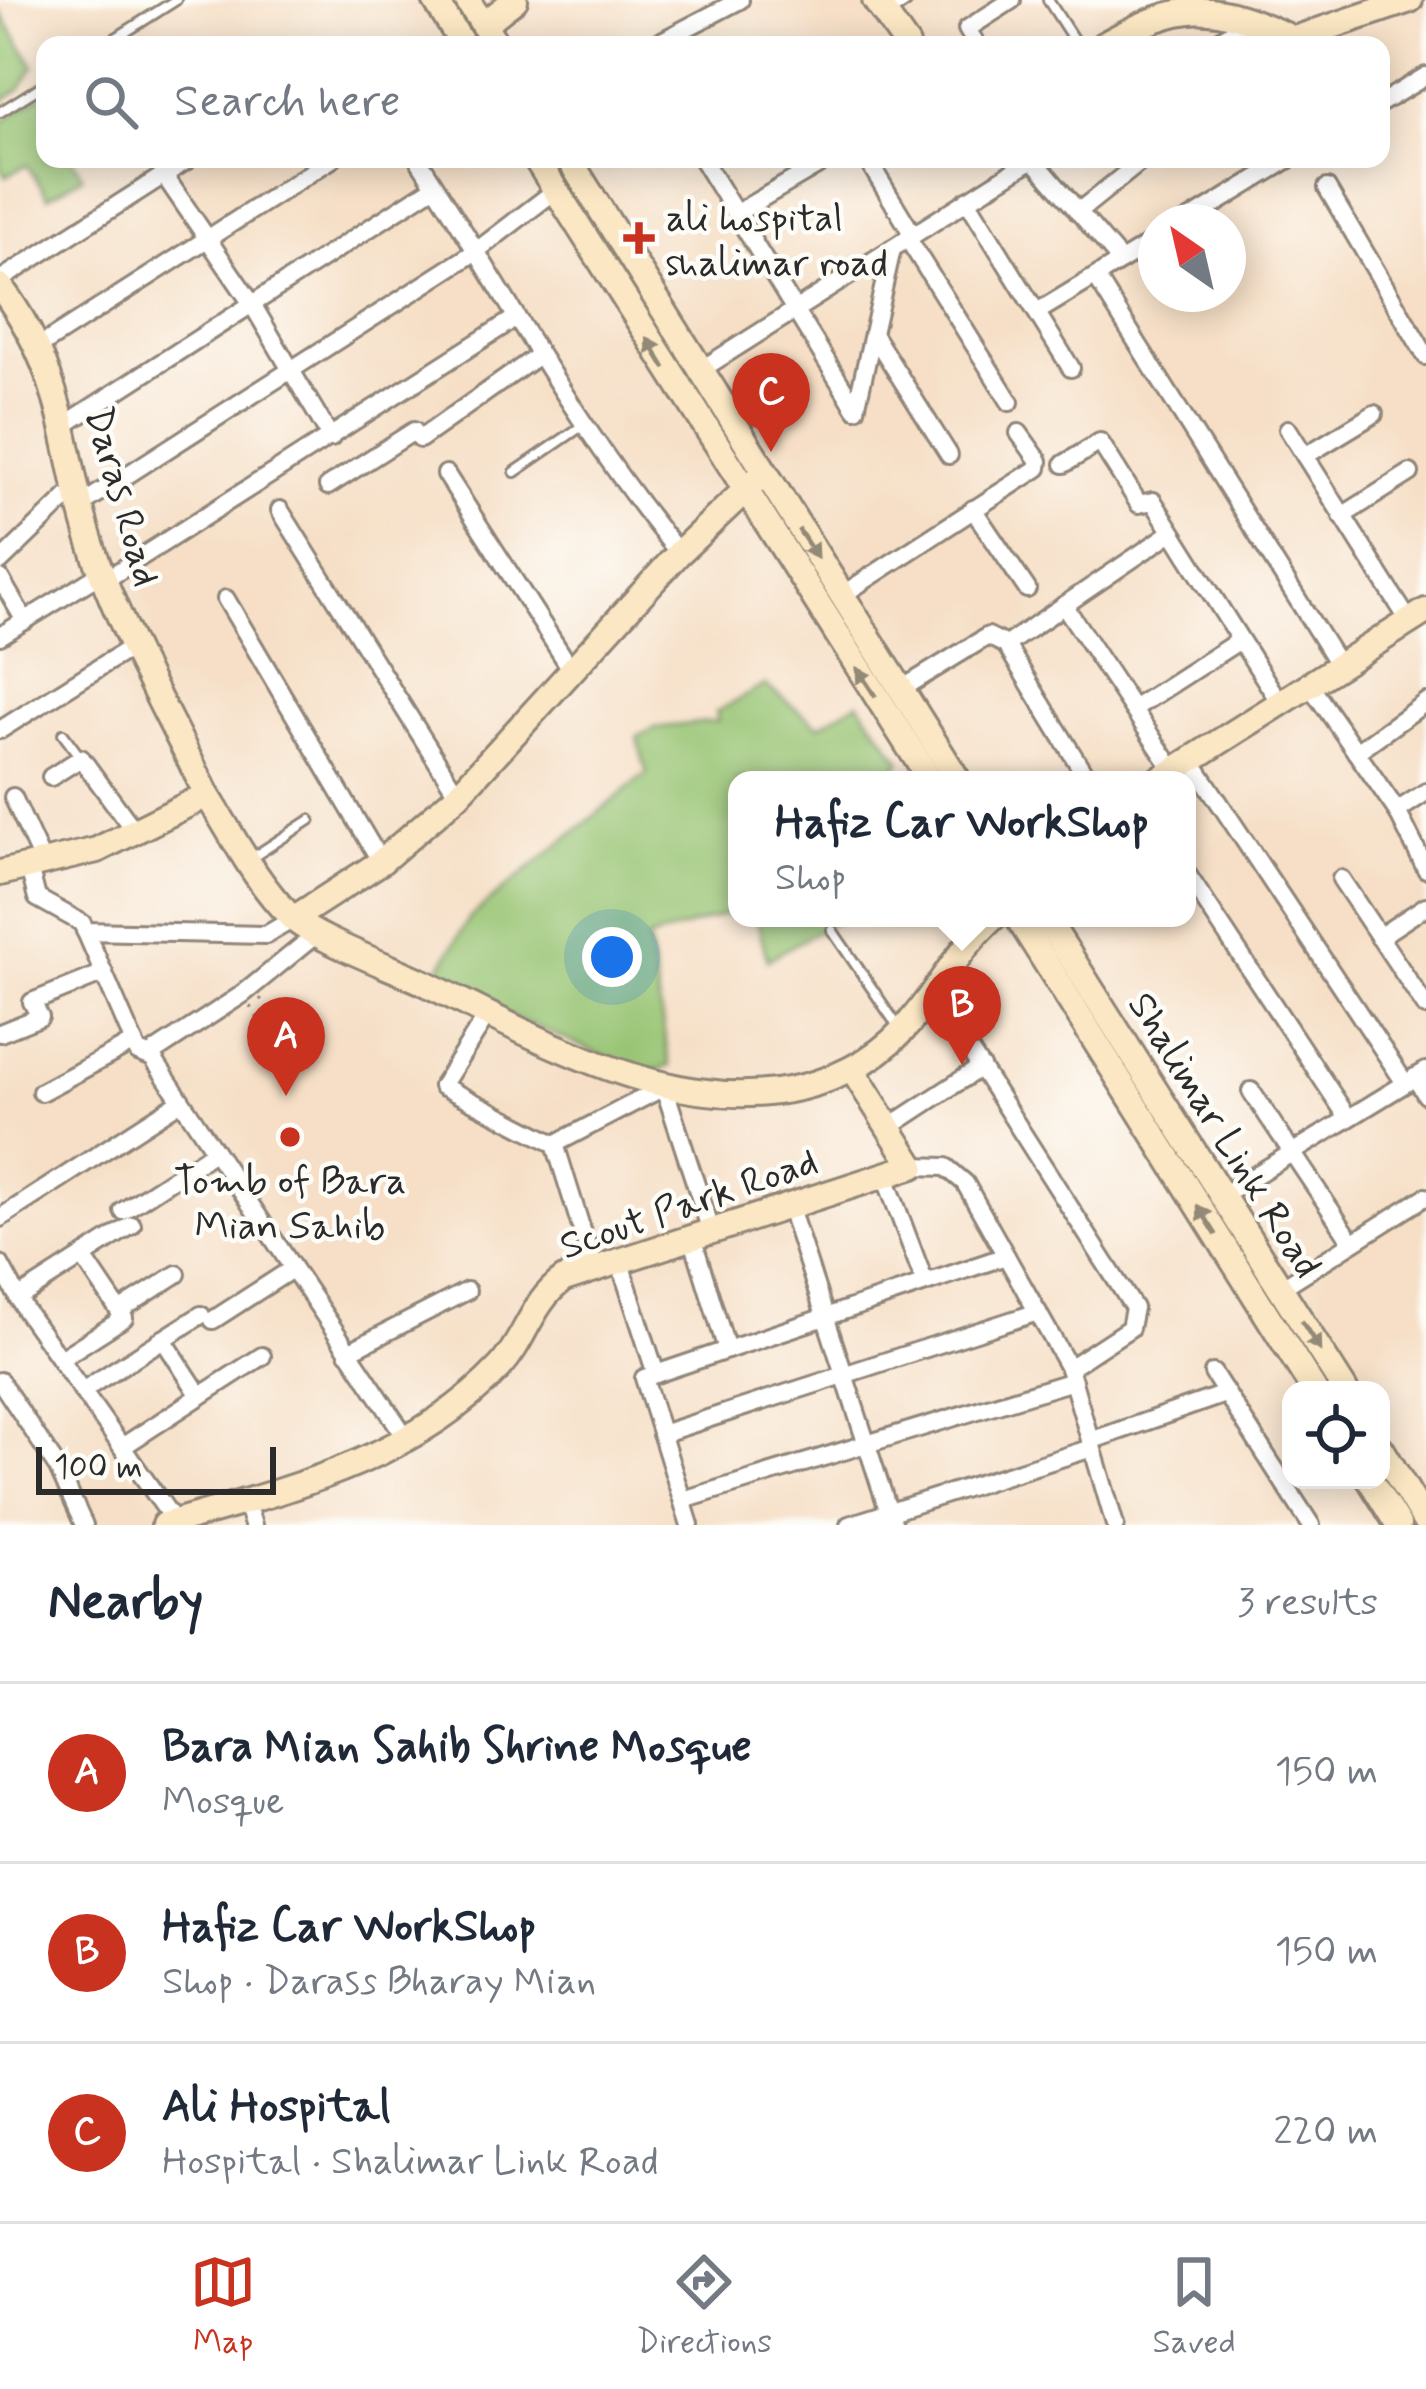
<!DOCTYPE html>
<meta charset="utf-8">
<style>
:root{--surface:#fff;--page:#f6f6f7;--text:#1f2937;--muted:#747a83;--line:#e0e1e3;--accent:#c8321e}
body{margin:0;font-family:Mynerve,sans-serif;background:var(--page);color:var(--text)}
.controls{position:absolute;right:36px;bottom:36px;display:grid;overflow:hidden;border-radius:24px;box-shadow:0 6px 30px #0003}
.controls button{width:108px;height:108px;display:grid;place-items:center;padding:0;border:0;border-bottom:3px solid var(--line);background:var(--surface);color:var(--text);font:60px sans-serif}
.compass{position:absolute;left:1138px;top:204px;width:108px;height:108px;border-radius:50%;background:var(--surface);box-shadow:0 6px 30px #0003;rotate:326deg}
.scale{position:absolute;left:36px;bottom:30px;width:240px;box-sizing:border-box;padding-left:12px;border:6px solid #2b2b2b;border-top:0;font-size:33px;line-height:42px;white-space:nowrap;color:#2b2b2b;-webkit-text-stroke:9px #fdfcf7;paint-order:stroke}
.you{position:absolute;left:612px;top:957px;width:42px;height:42px;margin:-30px;border:9px solid #fff;border-radius:50%;background:#1a73e8;box-shadow:0 0 0 18px #1a73e833}
.badge{display:grid;place-items:center;width:78px;height:78px;border-radius:50%;background:var(--accent);color:#fff;font-size:39px;font-weight:700}
.pin{position:absolute;translate:-50% -99px;filter:drop-shadow(0 3px 6px #0008)}
.pin::after{content:'';position:absolute;top:63px;width:42px;height:36px;background:inherit;clip-path:polygon(0 0,100% 0,50% 100%)}
.popup{position:absolute;left:728px;top:771px;width:468px;height:156px;box-sizing:border-box;display:grid;place-content:center;border-radius:24px;background:var(--surface);filter:drop-shadow(0 3px 9px #0005);font-size:39px;white-space:nowrap;color:var(--muted)}
.popup b{font-size:45px;color:var(--text)}
.popup::after{content:'';position:absolute;left:50%;top:100%;margin-left:-24px;border:24px solid transparent;border-top-color:var(--surface)}
.list{margin:0;padding:0;list-style:none}
h2{display:flex;justify-content:space-between;align-items:center;height:156px;margin:0;padding:0 48px;font-size:51px}
h2 small{font-size:39px;font-weight:400;color:var(--muted)}
.list li{display:grid;grid-template-columns:78px 1fr auto;gap:36px;align-items:center;box-sizing:border-box;height:180px;padding:0 48px;border-top:3px solid var(--line)}
.list b{display:block;font-size:45px;white-space:nowrap}
.list p{margin:0;font-size:39px;white-space:nowrap;color:var(--muted)}
.list em{font-size:39px;font-style:normal;color:var(--muted)}
.icon{flex:none;width:66px;height:66px;fill:none;stroke:currentColor;stroke-width:2;stroke-linecap:round;stroke-linejoin:round}
.map{position:relative;flex:none;width:1426px;height:1525px;overflow:hidden}
.search{position:absolute;background:var(--surface);box-shadow:0 6px 30px #0003;left:36px;right:36px;top:36px;height:132px;display:flex;align-items:center;gap:30px;box-sizing:border-box;padding:0 42px;border-radius:24px;color:var(--muted);font-size:45px}
.sheet{height:696px;background:var(--surface)}
nav{display:flex;justify-content:space-around;align-items:center;box-sizing:border-box;height:168px;border-top:3px solid var(--line);background:var(--surface);font-size:33px;color:var(--muted)}
nav a{display:grid;justify-items:center;gap:6px}
nav .on{color:var(--accent)}
.map>svg:first-child{display:block}
</style>
<div class="map">
<svg width="1426" height="1525" viewBox="0 0 1426 1525">
<rect width="100%" height="100%" fill="#fdfcf7"/>
<filter id="ink" filterUnits="userSpaceOnUse"><feTurbulence type="fractalNoise" baseFrequency=".00833" numOctaves="2"/><feDisplacementMap in="SourceGraphic" scale="24" xChannelSelector="R" yChannelSelector="G"/><feConvolveMatrix kernelMatrix="1 2 1 2 8 2 1 2 1" color-interpolation-filters="sRGB"/></filter>
<filter id="wash" filterUnits="userSpaceOnUse"><feTurbulence type="fractalNoise" baseFrequency=".004" numOctaves="4" result="noise"/><feDisplacementMap in="SourceGraphic" scale="48" xChannelSelector="R" yChannelSelector="G"/><feGaussianBlur stdDeviation="2.7" result="paint"/><feColorMatrix in="noise" values="0 0 0 0 0 0 0 0 0 0 0 0 0 0 0 0 0 1.4 0 .05"/><feComposite in="paint" operator="in"/></filter>
<g filter="url(#wash)">
<rect width="100%" height="100%" fill="#f6dfc6"/>
<g fill="#96c371" stroke="#60774e" stroke-width="3">
<path d="M0,12L34,66L20,89L0,103Z"/>
<path d="M45,93V159H72L83,176L48,197L27,165L6,176L0,167V123Z"/>
<path d="M765,685L819,726L858,702L901,760L888,780H737V911L648,939L670,1066L656,1071L631,1068L432,982L470,917L647,773L637,737L655,728L718,721L716,712Z"/>
<path d="M757,918H841L767,960Z"/>
</g>
</g>
<g filter="url(#ink)">
<g fill="none" stroke-linecap="round" stroke-linejoin="round">
<defs>
<g id="lane">
<path d="M1048,0L1077,45"/>
<path d="M105,45L176,0"/>
<path d="M0,112L45,84"/>
<path d="M515,472L582,426"/>
<path d="M63,734L80,757"/>
<path d="M250,859L310,820"/>
<path d="M832,930L899,1028"/>
</g>
<g id="street">
<path d="M884,13L903,0"/>
<path d="M654,45L740,0"/>
<path d="M977,45L967,29L1012,0"/>
<path d="M1212,45L1251,20"/>
<path d="M1381,103L1426,76"/>
<path d="M418,159C505,292 577,430 679,553"/>
<path d="M702,159L856,409L892,249"/>
<path d="M867,159L913,235"/>
<path d="M164,175L252,304L331,438"/>
<path d="M1327,188L1426,356"/>
<path d="M967,200L1071,368"/>
<path d="M1078,212L1144,159"/>
<path d="M735,214L829,159"/>
<path d="M1186,222L1289,159"/>
<path d="M908,239L1010,402"/>
<path d="M1096,277L1338,664"/>
<path d="M0,280L189,159"/>
<path d="M1037,312L1156,240"/>
<path d="M873,334L949,455"/>
<path d="M40,346L332,159"/>
<path d="M699,371L1033,159L1121,261"/>
<path d="M66,424L435,186"/>
<path d="M1288,429L1409,621"/>
<path d="M1305,456L1374,414"/>
<path d="M1064,464L1100,442L1139,504L1153,501L1280,703"/>
<path d="M446,474L571,669"/>
<path d="M328,486L414,431L420,439L536,357"/>
<path d="M82,504L475,252L556,190"/>
<path d="M973,509L1027,589"/>
<path d="M280,510L458,795"/>
<path d="M1342,516L1410,473"/>
<path d="M0,562L79,486"/>
<path d="M0,578L25,621"/>
<path d="M105,580L514,319"/>
<path d="M842,595L1038,468L1039,461L1019,433"/>
<path d="M226,599L381,862"/>
<path d="M1064,605L1174,771"/>
<path d="M0,636L102,573"/>
<path d="M1309,684L1397,811L1426,869"/>
<path d="M900,690L988,636L1006,645"/>
<path d="M1133,709L1240,640"/>
<path d="M0,730L135,645"/>
<path d="M1356,752L1426,702"/>
<path d="M1191,760L1405,1083"/>
<path d="M51,777L81,758L136,833"/>
<path d="M1088,780L1006,645L1172,532"/>
<path d="M13,797L43,863"/>
<path d="M1397,811L1426,792"/>
<path d="M29,867L37,898L82,923L138,1052L148,1056L243,994L319,932"/>
<path d="M1187,874L1348,1118"/>
<path d="M1341,879L1426,1007"/>
<path d="M85,931L266,935L293,919"/>
<path d="M1379,937L1426,906"/>
<path d="M935,996L1134,1308L1130,1328L1069,1368L1115,1525"/>
<path d="M488,1014L442,1086L555,1144L664,1087L711,1231"/>
<path d="M0,1033L40,1017L32,1002L104,973"/>
<path d="M150,1054L407,1439"/>
<path d="M1415,1077L1426,1095"/>
<path d="M1251,1091L1352,1242"/>
<path d="M41,1092L134,1042"/>
<path d="M888,1128L981,1067"/>
<path d="M555,1144L595,1272"/>
<path d="M913,1166L946,1167L965,1183L1069,1368"/>
<path d="M884,1174L925,1283"/>
<path d="M1223,1195L1426,1071"/>
<path d="M789,1205L893,1525"/>
<path d="M123,1211L214,1152"/>
<path d="M0,1218L181,1101"/>
<path d="M692,1237L727,1350"/>
<path d="M619,1260L656,1374"/>
<path d="M0,1264L25,1310L175,1522"/>
<path d="M1281,1288L1425,1197"/>
<path d="M18,1298L132,1225"/>
<path d="M119,1311L177,1274"/>
<path d="M213,1320L292,1269"/>
<path d="M348,1352L467,1291"/>
<path d="M60,1359L124,1318L83,1257"/>
<path d="M1213,1373L1311,1525"/>
<path d="M0,1381L58,1468L84,1525"/>
<path d="M82,1391L201,1315"/>
<path d="M200,1396L262,1356"/>
<path d="M661,1434L1038,1312"/>
<path d="M1090,1441L1225,1394"/>
<path d="M122,1447L200,1396L163,1339"/>
<path d="M683,1500L1073,1381"/>
<path d="M246,1503L253,1525"/>
<path d="M690,1525L644,1378L1006,1256"/>
<path d="M849,1525L1092,1448"/>
</g>
<g id="secondary">
<path d="M435,0L463,45"/>
<path d="M467,0L497,45"/>
<path d="M875,0L907,45"/>
<path d="M483,25L515,0"/>
<path d="M1103,45C1185,0 1208,0 1294,39L1410,0"/>
<path d="M536,159L930,780"/>
<path d="M569,159L958,780"/>
<path d="M0,286C73,385 59,456 97,561C126,641 170,718 207,795"/>
<path d="M1159,780L1426,611"/>
<path d="M0,873L97,850L207,795C232,834 256,883 290,916C313,939 395,968 429,985C554,1046 711,1140 851,1069C924,1032 938,968 993,918"/>
<path d="M1018,918L1314,1390"/>
<path d="M1046,918L1345,1390"/>
<path d="M293,919L381,862L458,795L679,553L755,481"/>
<path d="M1381,1448L1426,1523"/>
<path d="M1370,1480L1398,1525"/>
<path d="M164,1525C282,1491 412,1461 500,1367C526,1339 531,1302 564,1279L913,1166L852,1069"/>
</g>
</defs>
<use href="#lane" stroke="#908578" stroke-width="14"/>
<use href="#street" stroke="#908578" stroke-width="22"/>
<use href="#secondary" stroke="#908578" stroke-width="30"/>
<path stroke="#908578" stroke-width="3" stroke-dasharray="3 9" stroke-linecap="butt" d="M250,1006L287,1066L301,1057L260,998"/>
<use href="#lane" stroke="#fff" stroke-width="8"/>
<use href="#street" stroke="#fff" stroke-width="16"/>
<use href="#secondary" stroke="#fbe7c3" stroke-width="24"/>
</g>
<defs><path id="oneway-solid" d="M-6-.8H1V-3.2L6.5 0L1 3.2V.8H-6Z" transform="scale(3)"/></defs>
<g fill="#938977">
<use href="#oneway-solid" transform="translate(656 353) rotate(-121)"/>
<use href="#oneway-solid" transform="translate(808 544) rotate(57)"/>
<use href="#oneway-solid" transform="translate(866 682) rotate(-123)"/>
<use href="#oneway-solid" transform="translate(1207 1220) rotate(-122)"/>
<use href="#oneway-solid" transform="translate(1311 1336) rotate(58)"/>
</g>
</g>
<g fill="#c8321e" stroke="#fdfcf7" stroke-width="4.5">
<path d="M633 220h12v12h12v12h-12v12h-12v-12h-12v-12h12z"/>
<circle cx="290" cy="1137" r="12"/>
</g>
<g text-anchor="middle" stroke-width="9" stroke-linejoin="round" paint-order="stroke">
<g font-size="39" fill="#2b2b2b" stroke="#fdfcf7" text-anchor="start">
<text x="666" y="230">ali hospital<tspan x="666" dy="45">shalimar road</tspan></text>
<text x="290" y="1193" text-anchor="middle">Tomb of Bara<tspan x="290" dy="45">Mian Sahib</tspan></text>
</g>
<g font-size="39" fill="#2b2b2b" stroke="#fdfcf7">
<text transform="translate(124 496) rotate(74)" y="14">Daras Road</text>
<text transform="translate(1226 1134) rotate(58)" y="14">Shalimar Link Road</text>
<text transform="translate(688 1202) rotate(-19)" y="14">Scout Park Road</text>
</g>
</g>
</svg>
<div class="controls">
<button><svg class="icon" aria-label="locate" viewBox="0 0 24 24"><circle cx="12" cy="12" r="6"/><path d="M12 2v4M12 18v4M2 12h4M18 12h4"/></svg></button>
</div>
<svg class="compass" viewBox="-18 -18 36 36"><path d="M0-13l5 13h-10z" fill="#e53935"/><path d="M0 13l5-13h-10z" fill="#747a83"/></svg>
<div class="scale">100 m</div>
<div class="you"></div>
<div class="pin badge" style="left:286px;top:1096px">A</div>
<div class="pin badge" style="left:962px;top:1065px">B</div>
<div class="popup"><b>Hafiz Car WorkShop</b>Shop</div>
<div class="pin badge" style="left:771px;top:452px">C</div>
<div class="search"><svg class="icon" aria-label="search" viewBox="0 0 24 24"><circle cx="10" cy="10" r="6"/><path d="M15 15l6 6"/></svg>Search here</div>
</div>
<section class="sheet">
<h2>Nearby<small>3 results</small></h2>
<ul class="list">
<li><span class="badge">A</span><div><b>Bara Mian Sahib Shrine Mosque</b><p>Mosque</p></div><em>150 m</em></li>
<li><span class="badge">B</span><div><b>Hafiz Car WorkShop</b><p>Shop · Darass Bharay Mian</p></div><em>150 m</em></li>
<li><span class="badge">C</span><div><b>Ali Hospital</b><p>Hospital · Shalimar Link Road</p></div><em>220 m</em></li>
</ul>
</section>
<nav>
<a class="on"><svg class="icon" aria-label="map" viewBox="0 0 24 24"><path d="M3 6l6-2 6 2 6-2v14l-6 2-6-2-6 2zM9 4v14M15 6v14"/></svg>Map</a>
<a><svg class="icon" aria-label="directions" viewBox="0 0 24 24"><path d="M12 3l9 9-9 9-9-9zM9 14v-3h6M13 9l2 2-2 2"/></svg>Directions</a>
<a><svg class="icon" aria-label="saved" viewBox="0 0 24 24"><path d="M7 4h10v16l-5-4-5 4z"/></svg>Saved</a>
</nav>
